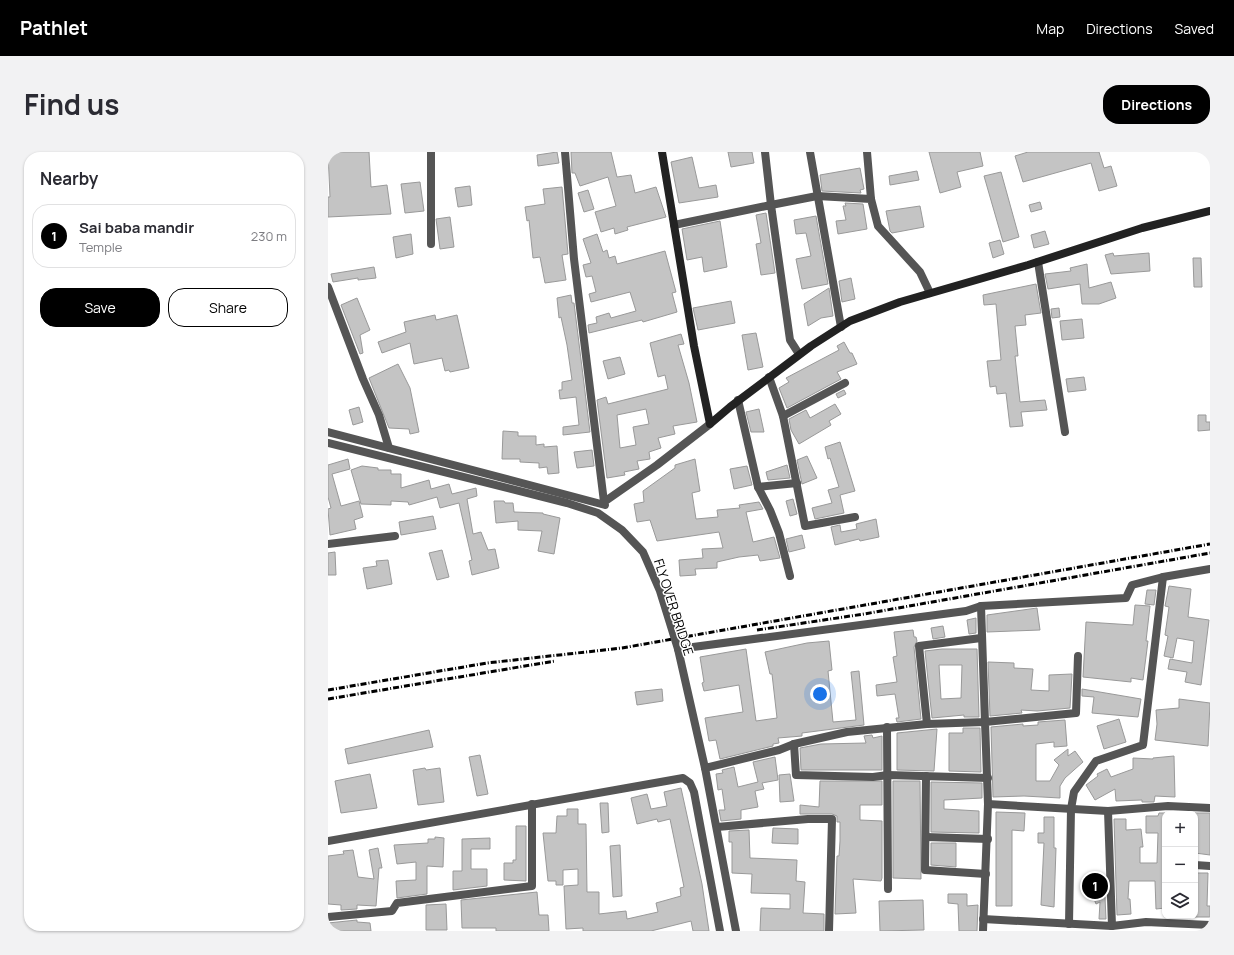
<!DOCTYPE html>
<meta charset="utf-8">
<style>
:root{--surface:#fff;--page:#f2f2f3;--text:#2b2b33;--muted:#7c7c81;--line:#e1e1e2;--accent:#000}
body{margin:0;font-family:Manrope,sans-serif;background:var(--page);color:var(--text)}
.controls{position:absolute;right:12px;bottom:12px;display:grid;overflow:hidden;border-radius:8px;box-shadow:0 1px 3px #0004}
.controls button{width:36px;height:36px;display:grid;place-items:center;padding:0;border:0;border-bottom:1px solid var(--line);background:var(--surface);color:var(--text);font:20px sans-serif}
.you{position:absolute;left:492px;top:542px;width:14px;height:14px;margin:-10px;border:3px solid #fff;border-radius:50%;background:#1a73e8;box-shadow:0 0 0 6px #1a73e833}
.badge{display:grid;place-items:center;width:26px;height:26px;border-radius:50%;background:var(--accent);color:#fff;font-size:13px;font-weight:700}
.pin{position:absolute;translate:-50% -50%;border:2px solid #fff;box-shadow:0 1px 4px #0006}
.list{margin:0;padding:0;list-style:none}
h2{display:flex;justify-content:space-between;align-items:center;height:52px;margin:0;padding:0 16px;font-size:17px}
h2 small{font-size:13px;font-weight:400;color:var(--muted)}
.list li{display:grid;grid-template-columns:26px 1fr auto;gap:12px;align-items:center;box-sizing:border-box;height:64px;margin:0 8px 8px;padding:0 8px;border:1px solid var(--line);border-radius:16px}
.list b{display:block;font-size:15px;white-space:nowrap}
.list p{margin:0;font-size:13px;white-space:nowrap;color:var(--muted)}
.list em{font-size:13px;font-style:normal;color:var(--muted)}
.actions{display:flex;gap:8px;padding:12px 16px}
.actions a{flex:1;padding:9px 0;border:1px solid var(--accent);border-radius:16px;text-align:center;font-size:14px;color:var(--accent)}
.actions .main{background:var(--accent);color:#fff}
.icon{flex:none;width:22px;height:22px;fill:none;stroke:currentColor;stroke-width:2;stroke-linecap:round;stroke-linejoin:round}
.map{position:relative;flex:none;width:882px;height:779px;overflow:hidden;border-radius:16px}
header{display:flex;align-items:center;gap:24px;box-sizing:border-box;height:56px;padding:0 20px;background:var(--accent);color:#fff}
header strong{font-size:19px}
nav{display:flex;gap:22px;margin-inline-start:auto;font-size:14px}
.intro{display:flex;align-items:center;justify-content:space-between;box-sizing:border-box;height:96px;padding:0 24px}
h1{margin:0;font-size:28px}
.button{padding:10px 18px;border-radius:16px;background:var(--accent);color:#fff;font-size:14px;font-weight:700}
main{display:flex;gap:24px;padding:0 24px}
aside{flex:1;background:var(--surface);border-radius:16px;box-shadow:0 1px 3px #0004}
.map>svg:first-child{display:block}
</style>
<header>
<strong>Pathlet</strong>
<nav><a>Map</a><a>Directions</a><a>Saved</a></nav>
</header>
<div class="intro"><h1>Find us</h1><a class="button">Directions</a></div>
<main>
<aside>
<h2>Nearby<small></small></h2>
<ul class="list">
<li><span class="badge">1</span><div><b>Sai baba mandir</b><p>Temple</p></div><em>230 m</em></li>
</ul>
<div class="actions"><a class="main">Save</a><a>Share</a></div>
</aside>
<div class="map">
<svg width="882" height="779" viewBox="0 0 882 779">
<rect width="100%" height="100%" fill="#fff"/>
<g fill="#c4c4c4" stroke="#999" fill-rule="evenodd">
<path d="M0,0H41L43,35L59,33L63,62L0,65V45H2Z"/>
<path d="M229,0L231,11L210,14L209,3Z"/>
<path d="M243,0H283L289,25L303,23L307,41L328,35L338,65L299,75L300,78L287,82L286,76L273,80L267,60L288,54L280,25L252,34L247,21H244Z"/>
<path d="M400,0H424L426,11L403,15Z"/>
<path d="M601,0H652L655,14L629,20L633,35L612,41Z"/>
<path d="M700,0H771L776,16L783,14L789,34L771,39L763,11L695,30L687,4Z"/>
<path d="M364,5L371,36L388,33L390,45L351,51L343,10Z"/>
<path d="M532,16L536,37L532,38L533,41L494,39L492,23Z"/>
<path d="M589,19L591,28L562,33L561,24Z"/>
<path d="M673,20L691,85L675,90L656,24Z"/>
<path d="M92,30L96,59L77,61L73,32Z"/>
<path d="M142,34L144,53L130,55L127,36Z"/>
<path d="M234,35L240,102L234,103L238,128L217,131L212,105L205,106L201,68L199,69L197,55L217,52L215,37Z"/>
<path d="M260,38L266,57L256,60L250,41Z"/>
<path d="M712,50L714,57L703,60L701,53Z"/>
<path d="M517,51L535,52L539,77L510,82L508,69L518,68L515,54H518Z"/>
<path d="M592,54L596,75L564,81L562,79L558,59Z"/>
<path d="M438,61L447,121L433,123L428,92L433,91L428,63Z"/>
<path d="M488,64L500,132L474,137L468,107L483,104L478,81L468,82L466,68Z"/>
<path d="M122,65L126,95L112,97L108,67Z"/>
<path d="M392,69L399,115L376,120L374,105L359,108L354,77Z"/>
<path d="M717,79L721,92L706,96L703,83Z"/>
<path d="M83,82L85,102L68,106L65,85Z"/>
<path d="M269,82L275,100L279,98L281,106L287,104L289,112L337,99L348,140L344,141L349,160L315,170L314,168L261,181L260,173L269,171L268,165L281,161L283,166L308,159L302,140L263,150L261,142L268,140L264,124L258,125L255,113L263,111L255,87Z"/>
<path d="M672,88L676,102L665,106L661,91Z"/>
<path d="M785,101L786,104L821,101L822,119L783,122L777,103Z"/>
<path d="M865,106H873L874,135H866Z"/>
<path d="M759,112L761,136L783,130L788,146L771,152H754L752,132L720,137L717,122L743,119L742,116Z"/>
<path d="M46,115L48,126L30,128V126L5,130L3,122Z"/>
<path d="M523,126L527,147L514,150L511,129Z"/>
<path d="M708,132L713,161L697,163L698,173L687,174L690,204H687L692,250L717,248L719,258L693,260L695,274L682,275L678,241L669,242L668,234L662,235L659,209L673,208L668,152L656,153L655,143Z"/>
<path d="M501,136L505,164L493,166L480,174L476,152Z"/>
<path d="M243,143L244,151H246L262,280L235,283V275L251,273L248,245L232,247L231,238H234V230L244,228L239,193L233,165L231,166L229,146Z"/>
<path d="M29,146L42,178L32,183L35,201L32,202L13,153Z"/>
<path d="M403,149L407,171L370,178L365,156Z"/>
<path d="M731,156L732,165L724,166L723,157Z"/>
<path d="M107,163L108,168L129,163L141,216L122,220L121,218L117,219L114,206L86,212L82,191L54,201L50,190L78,180L76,170Z"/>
<path d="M754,167L756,186L734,188L732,169Z"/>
<path d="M428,181L435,215L420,218L414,183Z"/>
<path d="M353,182L356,192L350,193L361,231L369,270L345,274L347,282L330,286L333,296L321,300L322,307L309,309L311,317L296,320L297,323L279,326L269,248L278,245L280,252L340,237L337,223L330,225L322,191ZM318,257L321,272L305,275L308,293L292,296L289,263Z"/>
<path d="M516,190L522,201H524L529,212L509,220L513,227L459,256L451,236L461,230L458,226L511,198L509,194Z"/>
<path d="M292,205L297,222L280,227L275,209Z"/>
<path d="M70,212L82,236L91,280L82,282L81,277L61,276L41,226Z"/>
<path d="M756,225L758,238L740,240L738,227Z"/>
<path d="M516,238L518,242L510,246L508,242Z"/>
<path d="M507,252L513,262L501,269L503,273L471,292L463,278L461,267L478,258L482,266Z"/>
<path d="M31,255L35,270L25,273L21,258Z"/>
<path d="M431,257L436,280H423L418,260Z"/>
<path d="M870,263H878V270H882V278L870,279Z"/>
<path d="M175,279L190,280V284H208V293L216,292V295L229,294L231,321L220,322L219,315L211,316V311L192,310V307H174Z"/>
<path d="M512,290L527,339L512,343L516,361L487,367L484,356L504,351L500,338L511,335L502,306L500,307L497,295Z"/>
<path d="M264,298L266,314L249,316L246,300Z"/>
<path d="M479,304L489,326L474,332L469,308Z"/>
<path d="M20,307L22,317L4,322L13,354L31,349L35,365L26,368L28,377L2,383L0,357L3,356L0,345V313Z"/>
<path d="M367,307L372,339L364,341L368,367L390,365L389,358L412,356L411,353L431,350L435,357L418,360L425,390L446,385L452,406L432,409L430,403L411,405L389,410V416L367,417L368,423L352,424L351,408L375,406L374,397L395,396L391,380L329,389L322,368L309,370L306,352L316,350L315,339L347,316V313Z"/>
<path d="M459,313L462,326L440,328L438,320Z"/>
<path d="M34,314L50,316V318H63V322H73V336L101,328L103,337L121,332L124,342L148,336L149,344L139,347L145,382L153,380L160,398L167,397L171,416L144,423L141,409L144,408L131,351L112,356L109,345L81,353L80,350L63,349V353L33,352L23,318Z"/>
<path d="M419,314L424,333L406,337L402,317Z"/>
<path d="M465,347L469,362L462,364L458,349Z"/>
<path d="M166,349H176L177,351H185L186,360L215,361V362L232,366L226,402L210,399L214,379L190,378V369L168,371Z"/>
<path d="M105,364L108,377L73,383L71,370Z"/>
<path d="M548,367L551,385L532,389L531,387L507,393L503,375L512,373L513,380L529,377L528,372Z"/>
<path d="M474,383L477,396L461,400L458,387Z"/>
<path d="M114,398L121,425L109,428L101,401Z"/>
<path d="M7,400L8,423H0V401Z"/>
<path d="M60,408L64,432L39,437L35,416L49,414L48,409Z"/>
<path d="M841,434L863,437L860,465L881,468L873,533L857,530L859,520L840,517L842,507L864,511L866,489L849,486L845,506L836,504L840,484L837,483L841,455L837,454Z"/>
<path d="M819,438H828L826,453L817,452Z"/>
<path d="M807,453L822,454L818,489H820L815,528L803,526V530L755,525L758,470L805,473Z"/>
<path d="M709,456L712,478L659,480V463Z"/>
<path d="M648,466V481L641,482L639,468Z"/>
<path d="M615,474L617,485L605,487L603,476Z"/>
<path d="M585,478L586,485H588L589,489L586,495L593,567L569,570L568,566H571L567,542L549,544L548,533L569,530L565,505L569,504L566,480Z"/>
<path d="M501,489L504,518L500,519L505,570L528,568L523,520L531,519L536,573L474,581V584L450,586L451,591L445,592V594L392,607L388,588L381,589L377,566L415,560L411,533L376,539L374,531L376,530L372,505L418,497L428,569L449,566L444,522H442L437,500L479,491Z"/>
<path d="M614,497H649L651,565H636V563L604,566L597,499ZM611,513H634L633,546L613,547Z"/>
<path d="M660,510L686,511V516L705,517L703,538L721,539V523L744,522L742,556L709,559L693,558L694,561L662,564Z"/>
<path d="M334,537L335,549L309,553L307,540Z"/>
<path d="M754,537L813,547L810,565L764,561L766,545L754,544Z"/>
<path d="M851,547L882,551L880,594L827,588L829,572L828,558L851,556Z"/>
<path d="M791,567L798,590L776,597L769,574Z"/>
<path d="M737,568L739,594L726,595V590L708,592V629H722L731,613L726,608L740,597V604L747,599L755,610L737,626L732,634V646L696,644L665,645L663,575L695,572V574L710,573V570Z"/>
<path d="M635,576H652L653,620L621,619V581H635Z"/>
<path d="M609,577L606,619L569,618V581Z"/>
<path d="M101,578L105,595L20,612L17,597Z"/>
<path d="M544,583L545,586L554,584V618H473L472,596L493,592L538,591L536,584Z"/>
<path d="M152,603L160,642L149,644L141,605Z"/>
<path d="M846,604L847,645L827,644L826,650H814V648L788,649L787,637L767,648L758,633L770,624L769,622L779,617L783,625L805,617V606L825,607V606Z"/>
<path d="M447,605L450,628L434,631L436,637L427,639L430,655L413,658V667L393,669L391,658H397L394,637L390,638L388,622L395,621L394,618L406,615L410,635L430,630L425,610Z"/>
<path d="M97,616L98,618L112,616L116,650L90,653L85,618Z"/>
<path d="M42,622L49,656L13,661L7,629Z"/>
<path d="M462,622L466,649L452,650L451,623Z"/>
<path d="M492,629H554V653H532V668L554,669V726L553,729L525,727L528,761L507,762L509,704H511L512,689V670H509V664L504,662H472V653L491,655Z"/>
<path d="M565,629H592L593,727L565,726Z"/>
<path d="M603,630L654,631V646L616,648V657L651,659V681L603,680Z"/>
<path d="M353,636L374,732L381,779H365L363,769L323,779H255V776L238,777L236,734L250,733V717L235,718V733H228V729H220L215,681H228L229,664H239V657H250V672H258L259,740H271V762L298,759L299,767L330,760L328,751L353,744L352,736L356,735L342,667L330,670L329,667L309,672L303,646L319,642L323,657L339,654L336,640Z"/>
<path d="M272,651H280L281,680L274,681Z"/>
<path d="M668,660L697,661L696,679L684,678V754H668Z"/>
<path d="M831,661H837V756L828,757L827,729H801L800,747H802L803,762L789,763L786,667H798V678L813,677L815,695H812V711H829L830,681H818V664H830Z"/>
<path d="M867,661H882V703L867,701Z"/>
<path d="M716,665H726V696H728L726,755L713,753L716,691H710V681H716Z"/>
<path d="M188,674H198V729L176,728V711H185V708H188Z"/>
<path d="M445,676L470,677V692L444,691Z"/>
<path d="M421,678L422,706L469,708L468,729L477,730L475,761L496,762V779H432L433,756L462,757V742L423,741L424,722L404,721V690H401V679Z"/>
<path d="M107,685L116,686L115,715L99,714V742L69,746L68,729L88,728V710L69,712L66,693L100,691V687H107Z"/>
<path d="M162,686V697H143V717H159V734L125,738V719H134V687Z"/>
<path d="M603,691H628V715L603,713Z"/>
<path d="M292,693L294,744L285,745L282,694Z"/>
<path d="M50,696L54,716H51L48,754L29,753V757L13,758V753L0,752V704L16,702L15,699L25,698L30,725L46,727L41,698Z"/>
<path d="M867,721H880L879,754H882V765H867Z"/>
<path d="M768,722L777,745L778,767H771L772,750L768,752L758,726Z"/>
<path d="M209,740L211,763H220L221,779H168V776H134L133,748Z"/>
<path d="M620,742H639V754L650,753L649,779H631L630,752L620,751Z"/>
<path d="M595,748L596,778L552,779L551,749Z"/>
<path d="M118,752L119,778H98V753Z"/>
<path d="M29,768V770L42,771L43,779H0V771Z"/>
</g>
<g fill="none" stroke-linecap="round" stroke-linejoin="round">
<g stroke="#555" stroke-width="8">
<path d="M237,0L246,107L276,350"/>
<path d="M437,0L443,53L489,44L543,47L550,74L592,120L602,141"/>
<path d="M482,0L513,175"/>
<path d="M539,0L543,47"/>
<path d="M346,73L443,53L462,188L471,202"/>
<path d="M103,92V0"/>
<path d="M710,110L737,280"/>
<path d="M0,135L35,227L51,263L61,296"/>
<path d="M441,225L455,264L477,374L527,365"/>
<path d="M410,248L430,335L442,358L451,381L462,424"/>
<path d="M455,264L517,231"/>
<path d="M0,280L277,353L276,350L329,313L382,272"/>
<path d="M430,335L469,331"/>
<path d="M0,392L67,384"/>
<path d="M350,497L638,459L653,454L798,446L804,433L835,425L882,417"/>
<path d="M599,572L591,494L653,486"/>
<path d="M559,575L560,737"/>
<path d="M466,592L468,623L545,625L560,623L660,626"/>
<path d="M377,616L451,598L466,592L519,580L599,572L657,570L653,454"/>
<path d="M598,624L597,718L658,722"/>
<path d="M660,652L780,659L840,654L882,656"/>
<path d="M780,659L784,774"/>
<path d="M389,675L480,667H504L501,779"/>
<path d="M598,685L660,687"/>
<path d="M0,689L355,626L362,631L366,640L392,779"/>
<path d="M867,713L882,714"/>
<path d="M0,765L64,759L69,751L204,734V652"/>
<path d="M655,767L784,774L818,770L882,773"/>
<path d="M741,772L743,657L746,640L768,609L815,593L835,425"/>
<path d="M655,779L660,652L657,570L748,561L750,504"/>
</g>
<path stroke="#222" stroke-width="8" d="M334,0L366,194L382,272L402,255L483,194L522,169L572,150L700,113L814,76L882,59"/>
<g stroke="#000" stroke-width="3" stroke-dasharray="6 2 1 2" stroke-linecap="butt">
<path d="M429,478L536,462L882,401"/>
<path d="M0,538L159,511L294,496L882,392"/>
<path d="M0,547L227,509"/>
</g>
<path stroke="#555" stroke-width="8" d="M0,291L239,351L270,361L294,378L315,400L332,439L350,497L377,616L408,779"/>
</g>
<g text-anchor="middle" stroke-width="3" stroke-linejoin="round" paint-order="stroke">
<g font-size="13" fill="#000" stroke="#fff">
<text transform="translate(346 455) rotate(72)" y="5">FLY OVER BRIDGE</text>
</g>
</g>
</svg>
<div class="controls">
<button>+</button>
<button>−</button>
<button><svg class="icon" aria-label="layers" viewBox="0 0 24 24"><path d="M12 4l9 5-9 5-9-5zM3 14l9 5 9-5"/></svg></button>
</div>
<div class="you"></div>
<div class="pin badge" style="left:767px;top:734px">1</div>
</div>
</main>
